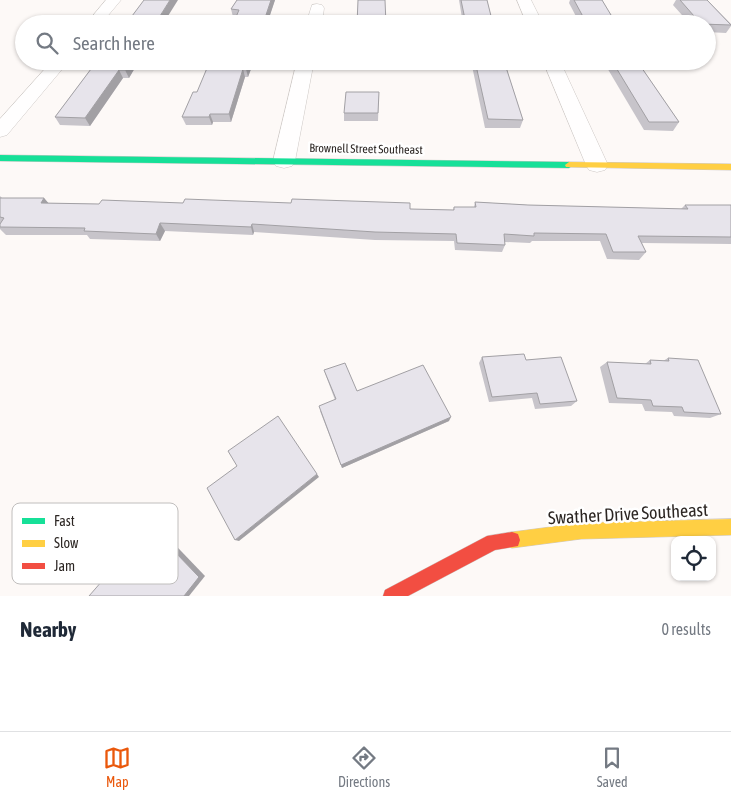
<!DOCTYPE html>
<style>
:root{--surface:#fff;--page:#f2f2f3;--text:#1f2937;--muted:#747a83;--line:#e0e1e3;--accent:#ea580c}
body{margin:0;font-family:"Asap Condensed",sans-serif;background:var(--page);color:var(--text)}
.controls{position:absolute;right:15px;bottom:15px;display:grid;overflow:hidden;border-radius:10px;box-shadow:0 1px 4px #0004}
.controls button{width:45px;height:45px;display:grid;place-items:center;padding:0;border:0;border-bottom:1px solid var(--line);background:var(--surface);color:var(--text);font:25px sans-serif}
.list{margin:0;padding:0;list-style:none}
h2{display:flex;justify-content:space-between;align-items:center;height:65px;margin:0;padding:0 20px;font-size:21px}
h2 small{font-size:16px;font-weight:400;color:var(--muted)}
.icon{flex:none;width:28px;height:28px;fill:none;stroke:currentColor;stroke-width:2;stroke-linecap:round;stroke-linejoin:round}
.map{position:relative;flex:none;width:731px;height:596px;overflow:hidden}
.search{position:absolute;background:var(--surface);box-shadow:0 1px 4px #0004;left:15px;right:15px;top:15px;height:55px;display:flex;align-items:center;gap:12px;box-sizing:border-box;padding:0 18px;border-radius:28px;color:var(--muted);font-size:19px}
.sheet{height:135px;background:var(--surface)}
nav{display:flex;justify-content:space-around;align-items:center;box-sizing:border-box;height:70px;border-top:1px solid var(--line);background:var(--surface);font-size:14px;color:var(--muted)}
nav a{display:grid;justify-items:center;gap:2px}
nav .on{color:var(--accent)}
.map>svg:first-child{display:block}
</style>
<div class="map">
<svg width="731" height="596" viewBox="0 0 731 596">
<rect width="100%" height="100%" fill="#fdf9f7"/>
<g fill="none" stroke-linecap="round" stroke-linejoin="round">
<defs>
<g id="street">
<path d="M106,0H121L101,24H86Z"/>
<path d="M517,0H531L543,24H527Z"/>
<path d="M317,4L322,5L324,8L322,24H306L312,5Z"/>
<path d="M52,61H69L7,135L0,137V119Z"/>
<path d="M297,61H314L295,161L292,166L284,168L276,166L273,161Z"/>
<path d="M543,61H560L608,165L605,170L597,172L589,170L586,165Z"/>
</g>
<path id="fast" d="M0,155L569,162L573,165L569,168L0,161Z"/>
<g id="slow">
<path d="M569,162L731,164V170L566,167L565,165Z"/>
<path d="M731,519V535L581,539L512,548L506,546L504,540L506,534L512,532L581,523Z"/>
</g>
<path id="jam" d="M512,532L518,534L520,540L518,546L495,550L408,596H383L385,590L487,536Z"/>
</defs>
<use href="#street" stroke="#cdc8c5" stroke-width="1"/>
<use href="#fast" stroke="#cdc8c5" stroke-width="1"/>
<use href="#slow" stroke="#cdc8c5" stroke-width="1"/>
<use href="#jam" stroke="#cdc8c5" stroke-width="1"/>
<use href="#street" fill="#fffefe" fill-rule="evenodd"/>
<use href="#fast" fill="#16e098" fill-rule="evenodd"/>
<use href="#slow" fill="#ffcf43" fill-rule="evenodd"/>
<use href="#jam" fill="#f24e42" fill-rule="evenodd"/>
</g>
<g fill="#c7c4ca">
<path d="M237,0H275L267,24L233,17L231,9Z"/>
<path d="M459,0H487L493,24H463Z"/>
<path d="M570,0H602L614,20L612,24H580L569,3Z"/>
<path d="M676,0H707L731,24V26L726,33L707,32V24H690L673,5Z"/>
<path d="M97,61H139L129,78H123L90,126L60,125L55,117Z"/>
<path d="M254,61L248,77H245L231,122H213L212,125H186L182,117Z"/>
<rect x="370" y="61" width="28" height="6"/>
<path d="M471,61H504L523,120L520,128H485Z"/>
<path d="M603,61H637L679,122L673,131L644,130Z"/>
<path d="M379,92L378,121H344V113Z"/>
<path d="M0,196L2,198H44L48,203L99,204L183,203L453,210L454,207H474L475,202L528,205L681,209L685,205L731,237V244L642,243L646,252L639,260L607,259L600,241H532L530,243L505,242V245L502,252L455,250L454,241L375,240L254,232L253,235L165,231L160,241L90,239L87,235H6L0,229Z"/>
<path d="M482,357L526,360L577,401L571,406L535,409L532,398L489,402L479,363Z"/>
<path d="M668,358L721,414L710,418L674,416L672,412L645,411L642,404L609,403L600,367L607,362L645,364L650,360L663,361Z"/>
<path d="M324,370L357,391L449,421L342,468L320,411L335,400L326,376Z"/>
</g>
<g fill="#a2a0a4">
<path d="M170,0H178L163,24H155Z"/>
<path d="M271,0H275L267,24H263Z"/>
<path d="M130,61H139L129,78L125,70Z"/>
<path d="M249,61H254L248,77L246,69Z"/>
<path d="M243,69L245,77L231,122L229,114Z"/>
<path d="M119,70L123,78L90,126L85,118Z"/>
<path d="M210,114L213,122L212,125L209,117Z"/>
<path d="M44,198L51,206L41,203Z"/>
<path d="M160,223L165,231L160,241L156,234Z"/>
<path d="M252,224L254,232L253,235L251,227Z"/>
<path d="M451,417L449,421L342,468L341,465Z"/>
<path d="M317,474L319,477L239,541L235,540Z"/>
<path d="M150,526L158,527L205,576L189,596H184Z"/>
</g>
<g fill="#e7e4eb" stroke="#a2a0a4">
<path d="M144,0H170L155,24H126Z"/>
<path d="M237,0H271L263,24H233L239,10L231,9Z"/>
<path d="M358,0H385L386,24H357Z"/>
<path d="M461,0H487L493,24H466Z"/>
<path d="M574,0H602L614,20H609L612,24H587Z"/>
<path d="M680,0H707L731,25L701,24Z"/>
<path d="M97,61H130L125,70H119L85,118L55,117Z"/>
<path d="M210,61H249L246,69H243L229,114H210L209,117H182L193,92H197Z"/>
<path d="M475,61H504L523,120L488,119Z"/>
<path d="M612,61H637L679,122H649Z"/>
<path d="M346,92H379L378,113H344Z"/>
<path d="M0,198H44L41,203L99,204L102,200L183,203L185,199L291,203L292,199L410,203V209L454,210V207H476L475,202L528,205L688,209L685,205H731V237L638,236L646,252H613L606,234L534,233V236L504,234L505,245L457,243L456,234L375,232L252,224L251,227L160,223L156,234L84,231L85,228L0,227V224L4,218L0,217Z"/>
<path d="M524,354L526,360L561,357L577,401L540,404L537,393L492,397L482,357Z"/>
<path d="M668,358L698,360L721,414L684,412L682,407L653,406L651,400L617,398L607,362L651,364L650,360L669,361Z"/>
<path d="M345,363L357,391L423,365L451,417L341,465L319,406L336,399L324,370Z"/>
<path d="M278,416L317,474L235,540L207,488L237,466L228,451Z"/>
<path d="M150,526L199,577L184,596H89Z"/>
</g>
<g text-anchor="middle" stroke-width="5" stroke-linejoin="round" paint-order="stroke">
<g font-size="12" fill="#2c2623" stroke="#fff">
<text transform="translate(366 149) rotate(1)" y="4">Brownell Street Southeast</text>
</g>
<g font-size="18" fill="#2c2623" stroke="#fff">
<text transform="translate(628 514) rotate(-3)" y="6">Swather Drive Southeast</text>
</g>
</g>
<rect x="12" y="503" width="166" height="81" rx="8" fill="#fff" stroke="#c0bebd" stroke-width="1"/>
<rect x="22" y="518" width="23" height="6" fill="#16e098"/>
<rect x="22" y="540" width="23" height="7" fill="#ffcf43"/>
<rect x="22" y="563" width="23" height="6" fill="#f24e42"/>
<g font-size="14" fill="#2c2623">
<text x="54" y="526">Fast</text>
<text x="54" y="548">Slow</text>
<text x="54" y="571">Jam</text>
</g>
</svg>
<div class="controls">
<button><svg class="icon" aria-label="locate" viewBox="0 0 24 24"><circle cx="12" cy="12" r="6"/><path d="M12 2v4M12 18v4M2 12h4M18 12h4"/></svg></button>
</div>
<div class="search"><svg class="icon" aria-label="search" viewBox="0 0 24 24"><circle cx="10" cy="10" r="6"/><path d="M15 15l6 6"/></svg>Search here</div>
</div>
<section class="sheet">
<h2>Nearby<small>0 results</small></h2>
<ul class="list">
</ul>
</section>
<nav>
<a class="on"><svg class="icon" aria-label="map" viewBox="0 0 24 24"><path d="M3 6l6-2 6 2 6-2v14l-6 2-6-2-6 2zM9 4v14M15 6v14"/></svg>Map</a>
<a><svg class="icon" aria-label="directions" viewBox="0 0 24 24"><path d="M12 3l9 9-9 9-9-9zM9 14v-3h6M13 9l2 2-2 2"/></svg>Directions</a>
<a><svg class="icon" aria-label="saved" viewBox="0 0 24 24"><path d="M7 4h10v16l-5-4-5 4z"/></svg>Saved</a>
</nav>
